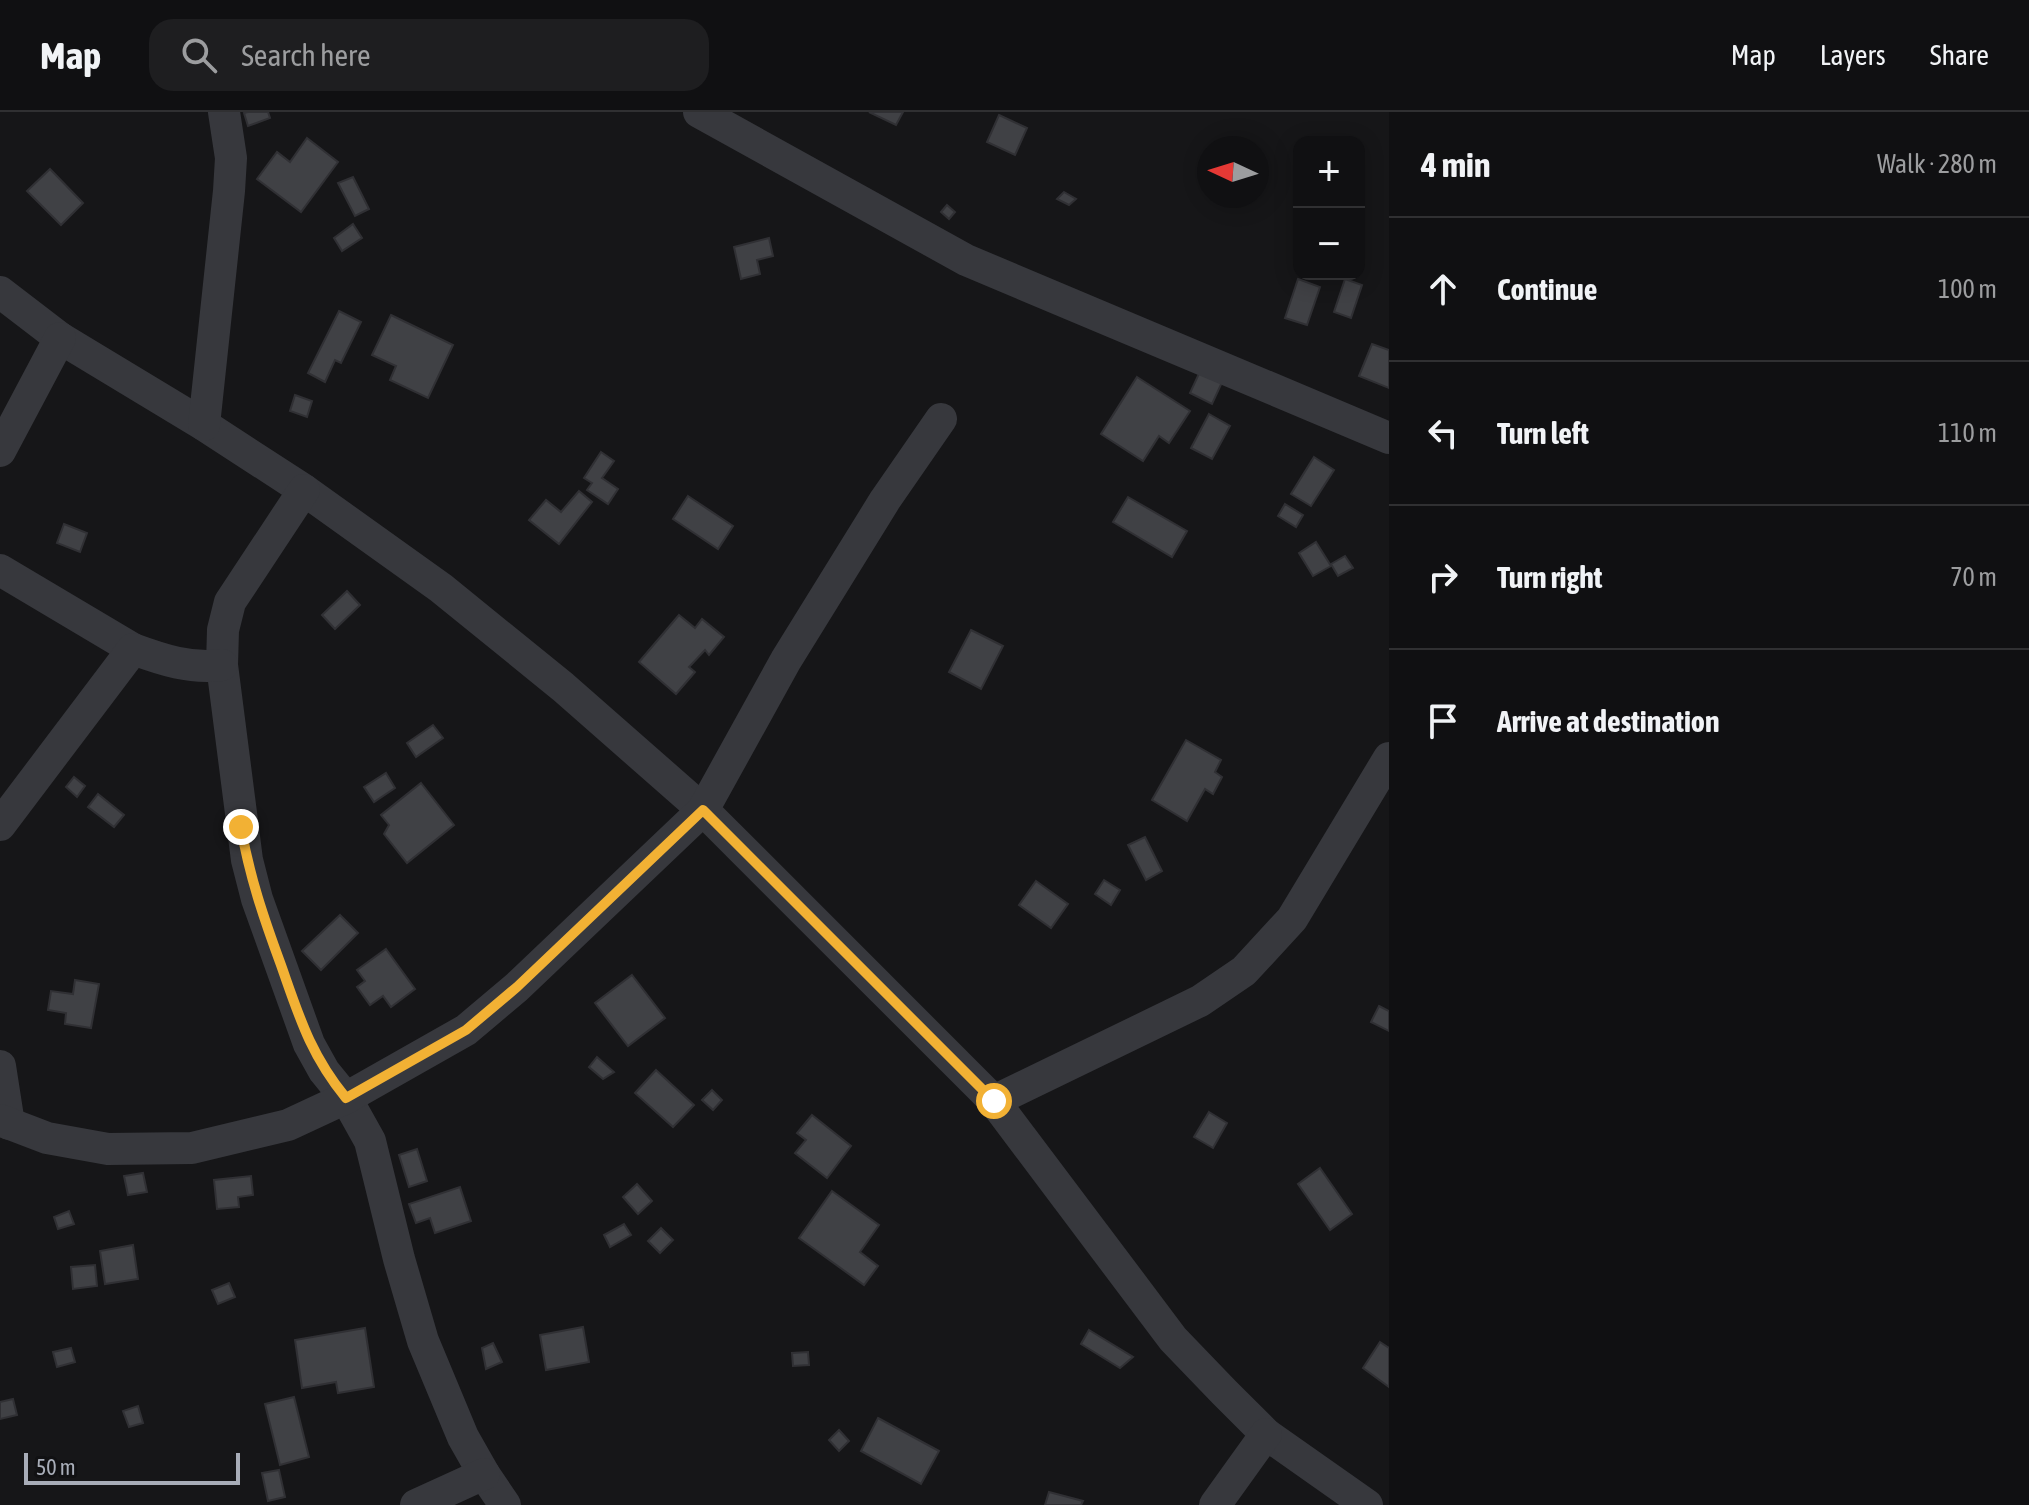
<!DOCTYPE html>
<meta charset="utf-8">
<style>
:root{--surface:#101012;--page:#1e1e20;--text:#f1f3f6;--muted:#9c9d9f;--line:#303032}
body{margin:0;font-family:"Asap Condensed",sans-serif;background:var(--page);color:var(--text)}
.controls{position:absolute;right:24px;top:24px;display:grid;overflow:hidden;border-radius:16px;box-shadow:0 4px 20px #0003}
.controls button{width:72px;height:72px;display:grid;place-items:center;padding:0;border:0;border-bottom:2px solid var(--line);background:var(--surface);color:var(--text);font:40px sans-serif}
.compass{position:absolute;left:1197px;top:24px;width:72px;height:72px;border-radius:50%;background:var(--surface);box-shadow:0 4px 20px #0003;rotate:274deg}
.scale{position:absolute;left:24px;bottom:20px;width:216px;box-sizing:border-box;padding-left:8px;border:4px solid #a8adb8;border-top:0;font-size:22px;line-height:28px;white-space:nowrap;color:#a8adb8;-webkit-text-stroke:6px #111113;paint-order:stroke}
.stop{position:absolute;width:24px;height:24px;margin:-18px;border:6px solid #f2b134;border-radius:50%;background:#fff}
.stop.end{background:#f2b134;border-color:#fff;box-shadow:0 2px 8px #0008}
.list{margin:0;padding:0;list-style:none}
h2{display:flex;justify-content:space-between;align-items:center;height:104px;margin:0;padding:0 32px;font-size:34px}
h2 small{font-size:26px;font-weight:400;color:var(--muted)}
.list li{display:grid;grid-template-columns:52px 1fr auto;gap:24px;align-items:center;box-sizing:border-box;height:144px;padding:0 32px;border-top:2px solid var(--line)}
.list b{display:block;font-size:30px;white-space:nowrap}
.list em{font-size:26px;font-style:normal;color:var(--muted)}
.icon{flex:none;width:44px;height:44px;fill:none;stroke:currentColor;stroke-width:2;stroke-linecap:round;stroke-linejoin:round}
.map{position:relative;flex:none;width:1389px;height:1393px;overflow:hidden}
header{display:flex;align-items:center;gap:48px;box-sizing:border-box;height:112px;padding:0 40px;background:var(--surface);border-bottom:2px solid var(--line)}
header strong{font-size:38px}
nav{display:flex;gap:44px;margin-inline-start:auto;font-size:28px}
.search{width:560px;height:72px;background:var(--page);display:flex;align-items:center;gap:20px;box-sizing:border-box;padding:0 28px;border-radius:24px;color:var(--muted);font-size:30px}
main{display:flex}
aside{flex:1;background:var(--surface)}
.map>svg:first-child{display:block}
</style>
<header>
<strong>Map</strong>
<div class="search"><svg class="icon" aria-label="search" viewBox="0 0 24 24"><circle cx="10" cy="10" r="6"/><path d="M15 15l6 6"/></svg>Search here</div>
<nav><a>Map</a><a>Layers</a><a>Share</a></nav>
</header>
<main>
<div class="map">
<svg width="1389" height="1393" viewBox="0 0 1389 1393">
<rect width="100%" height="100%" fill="#161618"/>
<g fill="#404145" stroke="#303034" stroke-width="2">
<path d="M248,0H268L270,6L248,14L244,1Z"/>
<path d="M869,0H903L896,13Z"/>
<path d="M999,3L1027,16L1015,43L987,30Z"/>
<path d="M307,26L338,50L301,100L257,67L277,40L290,50Z"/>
<path d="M50,57L83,91L61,113L27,79Z"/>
<path d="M353,65L369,97L355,104L338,71Z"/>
<path d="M1064,80L1076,87L1069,93L1057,87Z"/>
<path d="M947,93L955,100L949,107L941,100Z"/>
<path d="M353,112L362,126L342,139L334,126Z"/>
<path d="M769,126L773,144L757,148L760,162L741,167L734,135Z"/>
<path d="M1298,167L1320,175L1307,213L1285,206Z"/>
<path d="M1345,167L1362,173L1351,206L1334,200Z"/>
<path d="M339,199L361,210L341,251L335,248L325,270L308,261Z"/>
<path d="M391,203L453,233L428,286L390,268L396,254L372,243Z"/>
<path d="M1372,232L1389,238V276L1359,264Z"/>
<path d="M1202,255L1224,266L1212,292L1190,281Z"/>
<path d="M1137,265L1190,299L1169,331L1159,324L1143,349L1101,322Z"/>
<path d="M295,283L312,289L307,305L290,299Z"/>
<path d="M1209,302L1230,314L1212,347L1191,336Z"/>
<path d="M601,340L614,349L602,366L618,377L608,392L587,378L592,371L584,366Z"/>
<path d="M1314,345L1334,358L1311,394L1291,382Z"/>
<path d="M579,379L592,390L559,432L529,408L546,388L561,400Z"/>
<path d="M688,384L733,414L718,437L673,407Z"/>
<path d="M1128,385L1187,419L1172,445L1113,410Z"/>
<path d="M1285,392L1303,403L1296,415L1278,404Z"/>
<path d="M64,412L87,421L80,440L57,431Z"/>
<path d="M1316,430L1331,454L1313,464L1299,441Z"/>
<path d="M1345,444L1353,456L1338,464L1331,452Z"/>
<path d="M347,479L360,493L335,517L322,503Z"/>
<path d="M679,503L695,516L702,507L724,525L709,543L705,538L689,555L695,560L676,582L639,550Z"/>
<path d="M971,518L1003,534L981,577L949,560Z"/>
<path d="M433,613L443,626L416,645L407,631Z"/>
<path d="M1186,628L1221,648L1215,660L1222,665L1213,682L1205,677L1187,709L1152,688Z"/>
<path d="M386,661L395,676L374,690L364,675Z"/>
<path d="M74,665L85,674L77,685L66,675Z"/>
<path d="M421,671L454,713L407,751L384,722L389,713L381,703Z"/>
<path d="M98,682L124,703L114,715L88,695Z"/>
<path d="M1145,725L1162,759L1146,768L1128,733Z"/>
<path d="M1104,768L1120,778L1111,793L1095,782Z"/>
<path d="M1036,769L1068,792L1051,816L1019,793Z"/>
<path d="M340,803L358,821L321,858L302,839Z"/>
<path d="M386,837L415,877L391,895L383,884L370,893L357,875L365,869L357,858Z"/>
<path d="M632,863L665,906L628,934L595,891Z"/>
<path d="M75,868L99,872L91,916L65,912L66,901L48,898L51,879L73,882Z"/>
<path d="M1379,894L1389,899V919L1371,910Z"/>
<path d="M597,945L614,960L603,967L589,955Z"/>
<path d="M656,958L694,993L673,1015L635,981Z"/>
<path d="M712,978L722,988L713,998L702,988Z"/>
<path d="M1209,1000L1227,1011L1213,1036L1194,1025Z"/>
<path d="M812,1003L851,1034L827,1066L795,1041L806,1028L797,1021Z"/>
<path d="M417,1037L427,1069L409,1075L399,1043Z"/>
<path d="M1320,1056L1352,1102L1330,1118L1298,1072Z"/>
<path d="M143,1061L147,1080L128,1083L124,1064Z"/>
<path d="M251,1064L253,1083L238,1085L239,1095L217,1097L214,1068Z"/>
<path d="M637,1072L652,1089L638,1102L623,1085Z"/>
<path d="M460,1075L471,1109L435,1121L430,1106L416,1111L409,1092Z"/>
<path d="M832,1079L879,1113L860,1140L878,1154L864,1173L799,1126Z"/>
<path d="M69,1099L74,1112L58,1117L54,1105Z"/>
<path d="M624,1112L631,1123L610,1135L604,1123Z"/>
<path d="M661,1116L673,1128L660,1141L648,1129Z"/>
<path d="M133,1133L138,1167L105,1172L100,1139Z"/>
<path d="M95,1153L97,1174L73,1177L71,1155Z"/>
<path d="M229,1171L235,1185L218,1192L212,1178Z"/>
<path d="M583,1215L589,1250L546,1258L540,1223Z"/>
<path d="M365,1216L374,1275L338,1281L336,1270L302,1276L295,1228Z"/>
<path d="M1089,1218L1133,1245L1120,1256L1081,1232Z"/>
<path d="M1380,1230L1389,1236V1275L1363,1256Z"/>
<path d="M493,1231L502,1250L486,1257L482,1236Z"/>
<path d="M71,1236L75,1250L57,1255L53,1240Z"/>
<path d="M808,1240L809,1253L793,1254L792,1241Z"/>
<path d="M294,1285L309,1345L280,1353L265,1292Z"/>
<path d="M13,1287L17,1303L0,1307V1290Z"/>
<path d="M138,1294L143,1311L129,1315L123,1299Z"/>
<path d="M878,1306L939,1339L921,1372L861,1339Z"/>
<path d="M839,1318L849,1329L839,1339L829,1328Z"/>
<path d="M279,1358L285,1385L268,1389L262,1361Z"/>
<path d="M1049,1380L1083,1389L1081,1393H1045Z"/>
</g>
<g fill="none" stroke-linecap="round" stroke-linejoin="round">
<g stroke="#37383d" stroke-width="32">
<path d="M699,0L966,148L1389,326"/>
<path d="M0,180L60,226L204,313L304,378L441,476L563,575L703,698L994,989L1173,1227L1224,1280L1266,1322L1367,1393"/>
<path d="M204,313L229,79L231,46L224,0"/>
<path d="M0,339L60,226"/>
<path d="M304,378L230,490L223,518L222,553L247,748L257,787L309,932L324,959L346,986L370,1029L399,1147L423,1229L463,1325L484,1362L505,1393"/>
<path d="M0,458L133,537"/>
<path d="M0,713L133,537C163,548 190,557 222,553"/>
<path d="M0,954L9,1012"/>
<path d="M994,989L1200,889L1244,859L1292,807L1389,646"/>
<path d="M0,1008L47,1026L108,1037L192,1036L288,1013L346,986L466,918L517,875L703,698L786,548L885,388L941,307"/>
<path d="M416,1393L484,1362"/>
<path d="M1215,1393L1266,1322"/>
</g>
</g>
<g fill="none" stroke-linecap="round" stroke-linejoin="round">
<path stroke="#f2b134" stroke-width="10" d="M241,715C249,763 264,807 281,853C299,904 310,942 346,986L466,918L517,875L703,698L994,989"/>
</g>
</svg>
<div class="controls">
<button>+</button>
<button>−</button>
</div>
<svg class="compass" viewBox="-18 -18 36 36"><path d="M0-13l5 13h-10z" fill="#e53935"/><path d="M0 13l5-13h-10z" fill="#9c9d9f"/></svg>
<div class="scale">50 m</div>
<div class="stop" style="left:994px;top:989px"></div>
<div class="stop end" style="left:241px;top:715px"></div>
</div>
<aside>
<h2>4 min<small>Walk · 280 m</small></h2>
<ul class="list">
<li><svg class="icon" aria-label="ahead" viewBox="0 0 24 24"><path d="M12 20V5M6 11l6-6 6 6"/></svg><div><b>Continue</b></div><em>100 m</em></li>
<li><svg class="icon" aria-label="left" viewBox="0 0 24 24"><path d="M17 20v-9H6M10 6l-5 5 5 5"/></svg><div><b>Turn left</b></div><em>110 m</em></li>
<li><svg class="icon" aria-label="right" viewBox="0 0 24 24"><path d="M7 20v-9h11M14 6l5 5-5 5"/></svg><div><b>Turn right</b></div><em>70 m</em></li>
<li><svg class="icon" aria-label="arrive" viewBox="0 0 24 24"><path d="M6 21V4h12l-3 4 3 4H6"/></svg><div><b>Arrive at destination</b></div></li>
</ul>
</aside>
</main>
